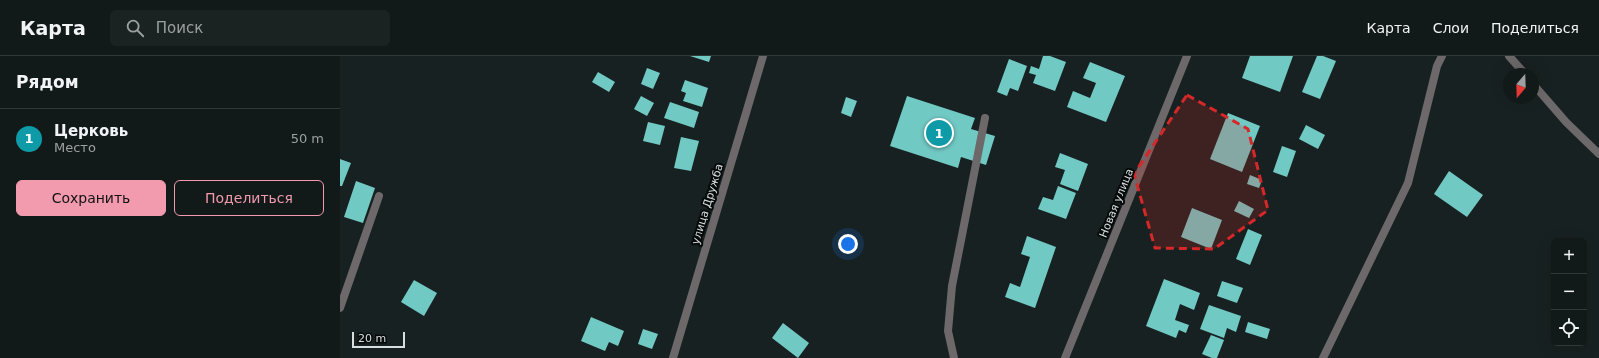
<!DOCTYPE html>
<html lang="ru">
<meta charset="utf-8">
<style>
:root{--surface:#121919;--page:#1b2222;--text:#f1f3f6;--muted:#9ca0a2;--line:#313838;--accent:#f29aae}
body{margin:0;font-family:"DejaVu Sans",sans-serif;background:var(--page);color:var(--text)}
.controls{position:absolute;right:12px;bottom:12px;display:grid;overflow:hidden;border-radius:6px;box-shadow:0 4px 16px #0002}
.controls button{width:36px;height:36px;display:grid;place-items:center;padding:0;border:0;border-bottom:1px solid var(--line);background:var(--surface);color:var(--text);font:20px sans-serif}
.compass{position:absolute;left:1163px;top:12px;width:36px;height:36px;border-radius:50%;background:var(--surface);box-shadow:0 4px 16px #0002;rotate:199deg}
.scale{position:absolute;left:12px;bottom:10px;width:53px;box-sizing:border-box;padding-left:4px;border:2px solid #d8dede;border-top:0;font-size:11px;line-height:14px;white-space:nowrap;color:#d8dede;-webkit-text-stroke:3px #060a0a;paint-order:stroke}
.you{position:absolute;left:508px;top:188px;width:14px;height:14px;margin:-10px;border:3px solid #fff;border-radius:50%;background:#1a73e8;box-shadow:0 0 0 6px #1a73e833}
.badge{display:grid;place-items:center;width:26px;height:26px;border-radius:50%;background:var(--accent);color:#fff;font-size:13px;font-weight:700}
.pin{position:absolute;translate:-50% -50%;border:2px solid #fff;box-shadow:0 1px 4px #0006}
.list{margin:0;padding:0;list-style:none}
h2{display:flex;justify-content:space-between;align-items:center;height:52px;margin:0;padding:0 16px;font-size:17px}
h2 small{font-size:13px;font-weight:400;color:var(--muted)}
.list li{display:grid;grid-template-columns:26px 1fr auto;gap:12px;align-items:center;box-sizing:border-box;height:60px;padding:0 16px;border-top:1px solid var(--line)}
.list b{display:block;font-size:15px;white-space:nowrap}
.list p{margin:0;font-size:13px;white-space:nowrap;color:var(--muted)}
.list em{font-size:13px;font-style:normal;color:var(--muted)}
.actions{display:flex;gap:8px;padding:12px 16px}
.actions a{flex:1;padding:9px 0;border:1px solid var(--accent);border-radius:6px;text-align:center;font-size:14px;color:var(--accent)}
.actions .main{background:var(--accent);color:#111}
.icon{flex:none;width:22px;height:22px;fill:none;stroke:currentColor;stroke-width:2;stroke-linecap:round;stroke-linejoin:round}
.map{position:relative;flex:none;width:1259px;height:302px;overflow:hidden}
header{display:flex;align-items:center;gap:24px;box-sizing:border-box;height:56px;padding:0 20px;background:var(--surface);border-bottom:1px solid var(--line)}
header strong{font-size:19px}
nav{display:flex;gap:22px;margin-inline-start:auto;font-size:14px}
.search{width:280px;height:36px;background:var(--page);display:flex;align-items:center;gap:10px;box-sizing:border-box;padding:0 14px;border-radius:6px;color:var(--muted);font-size:15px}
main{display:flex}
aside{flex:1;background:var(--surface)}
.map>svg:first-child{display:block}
</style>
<header>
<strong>Карта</strong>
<div class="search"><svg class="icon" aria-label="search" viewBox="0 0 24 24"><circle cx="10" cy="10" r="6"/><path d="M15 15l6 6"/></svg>Поиск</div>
<nav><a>Карта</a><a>Слои</a><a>Поделиться</a></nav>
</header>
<main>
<aside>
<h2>Рядом<small></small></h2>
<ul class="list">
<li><span class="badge" style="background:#0f9aa8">1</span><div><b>Церковь</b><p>Место</p></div><em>50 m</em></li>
</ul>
<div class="actions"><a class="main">Сохранить</a><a>Поделиться</a></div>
</aside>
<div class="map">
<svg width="1259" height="302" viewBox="0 0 1259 302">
<rect width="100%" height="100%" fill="#182121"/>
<g fill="#71c9c4">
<path d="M350,0H371L369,6Z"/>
<path d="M703,0H710L726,6L715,35L693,27L696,19L689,17L691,10L699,13Z"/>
<path d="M910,0H953L940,36L902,22Z"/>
<path d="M977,0H983L996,5L980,43L962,36Z"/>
<path d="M669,3L687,10L678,35L670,32L667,40L657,36Z"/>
<path d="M750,6L785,20L766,66L727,51L733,35L750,42L756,27L743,22Z"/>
<path d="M307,12L320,17L313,33L301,28Z"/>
<path d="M258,16L275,26L269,36L252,26Z"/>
<path d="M345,24L368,32L362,51L343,45L346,37L341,35Z"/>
<path d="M301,40L314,47L307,60L294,53Z"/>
<path d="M567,40L635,62L631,73L655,80L646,109L621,101L618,112L550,90Z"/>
<path d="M506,41L517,45L511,61L501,57Z"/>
<path d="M330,46L359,56L354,72L324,62Z"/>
<path d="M888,57L920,70L902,116L870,103Z"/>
<path d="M308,66L325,70L320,89L303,85Z"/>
<path d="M966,69L985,79L978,93L959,83Z"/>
<path d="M341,81L359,85L351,115L334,112Z"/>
<path d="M942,90L956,95L947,121L933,116Z"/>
<path d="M720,97L748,108L738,135L720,128L725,114L715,111Z"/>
<path d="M0,103L11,107L2,130H0Z"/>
<path d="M1109,115L1143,139L1127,161L1094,138Z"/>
<path d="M910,119L922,124L919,132L907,128Z"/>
<path d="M16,125L35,132L23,167L4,161Z"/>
<path d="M718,130L736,137L726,163L698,153L703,141L713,144Z"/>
<path d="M899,145L914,153L909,162L894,155Z"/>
<path d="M852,152L882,164L871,193L841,181Z"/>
<path d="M908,173L922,179L910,209L896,203Z"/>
<path d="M687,180L716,191L695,252L665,241L670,227L680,231L690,201L681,198Z"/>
<path d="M824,223L860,237L854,254L840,248L835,264L849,269L846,277L839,274L836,282L806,270Z"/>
<path d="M74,224L97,237L84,260L61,246Z"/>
<path d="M882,225L903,232L897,247L877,240Z"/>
<path d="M869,249L901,260L896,276L887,272L884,282L860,273Z"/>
<path d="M251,261L284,275L278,290L269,286L265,295L241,285Z"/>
<path d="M908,266L930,273L927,283L905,276Z"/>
<path d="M443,267L469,287L458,302L432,282Z"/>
<path d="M303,273L318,278L312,293L298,288Z"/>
<path d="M871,279L884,284L877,302H872L862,298Z"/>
</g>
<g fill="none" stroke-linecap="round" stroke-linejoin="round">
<g stroke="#6d6869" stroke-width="8">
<path d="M1169,0L1185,18"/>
<path d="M1193,28L1226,66L1259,98"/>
<path d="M614,302L608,275L612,230L645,62"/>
<path d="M983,302L1068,127L1097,10L1102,0"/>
</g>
<g stroke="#6d6869" stroke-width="8">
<path d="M0,252L39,140"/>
<path d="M333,302L423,0"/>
<path d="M725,302L847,0"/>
</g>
</g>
<path fill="#d62828" fill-opacity="0.2" stroke="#d62828" stroke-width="3" stroke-dasharray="8 5" stroke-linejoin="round" d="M847,39L908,73L928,154L874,193L815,192L794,118Z"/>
<g text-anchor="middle" stroke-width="4" stroke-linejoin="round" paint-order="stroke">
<g font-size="11" fill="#d8dede" stroke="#060a0a">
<text transform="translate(776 147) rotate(-68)" y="4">Новая улица</text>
<text transform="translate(367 148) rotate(-73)" y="4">улица Дружба</text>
</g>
</g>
</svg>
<div class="controls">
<button>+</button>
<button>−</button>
<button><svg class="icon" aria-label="locate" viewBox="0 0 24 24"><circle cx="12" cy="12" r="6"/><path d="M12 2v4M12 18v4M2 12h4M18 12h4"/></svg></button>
</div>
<svg class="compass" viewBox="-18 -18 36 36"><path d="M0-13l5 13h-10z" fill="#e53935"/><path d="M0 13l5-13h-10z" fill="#9ca0a2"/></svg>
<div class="scale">20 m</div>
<div class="you"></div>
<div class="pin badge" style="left:599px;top:77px;background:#0f9aa8">1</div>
</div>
</main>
